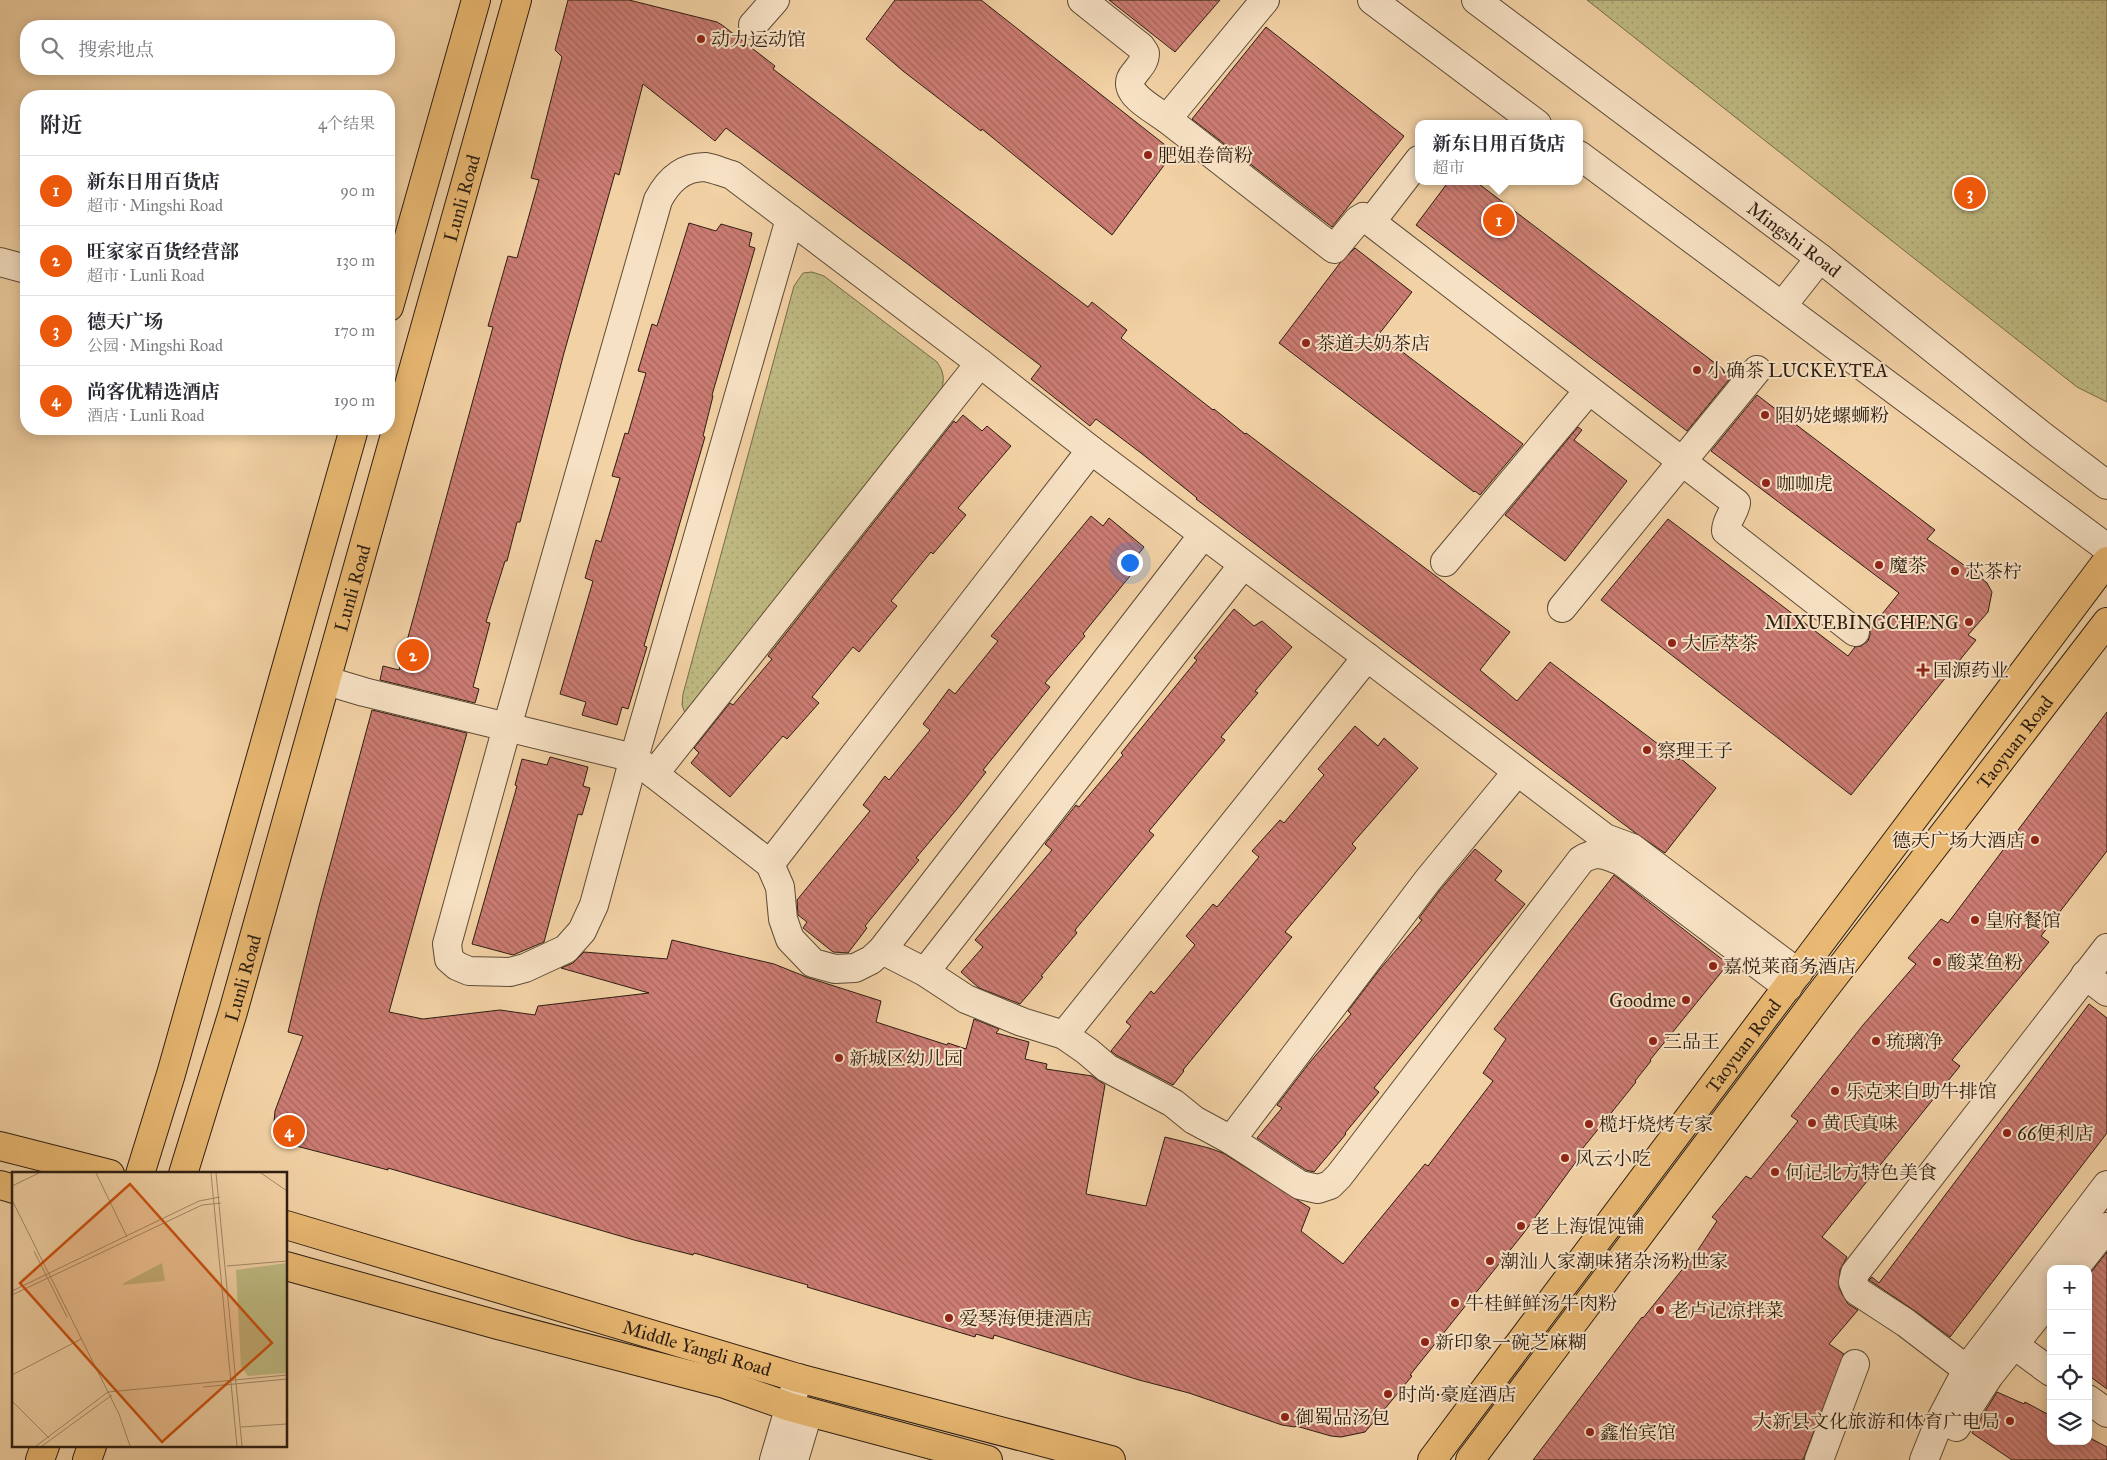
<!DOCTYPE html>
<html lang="zh">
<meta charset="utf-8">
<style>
:root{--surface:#fff;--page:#f2f2f3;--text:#2b2b33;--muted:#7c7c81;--line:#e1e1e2;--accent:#ea580c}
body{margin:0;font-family:"IM FELL Great Primer","Noto Serif SC",serif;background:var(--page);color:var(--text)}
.controls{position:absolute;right:15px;bottom:15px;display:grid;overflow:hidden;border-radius:10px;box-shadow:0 2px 12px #0003}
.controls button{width:45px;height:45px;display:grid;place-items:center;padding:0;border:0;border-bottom:1px solid var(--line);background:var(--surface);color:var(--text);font:25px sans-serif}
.you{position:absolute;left:1129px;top:562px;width:18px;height:18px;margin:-12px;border:4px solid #fff;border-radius:50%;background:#1a73e8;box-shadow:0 0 0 8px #1a73e833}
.badge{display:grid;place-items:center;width:32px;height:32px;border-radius:50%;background:var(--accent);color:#fff;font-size:16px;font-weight:700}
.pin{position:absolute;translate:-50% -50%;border:2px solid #fff;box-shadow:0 1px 5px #0006}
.popup{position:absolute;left:1415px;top:120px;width:168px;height:65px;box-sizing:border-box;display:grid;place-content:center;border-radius:10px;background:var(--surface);filter:drop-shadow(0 1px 4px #0005);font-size:16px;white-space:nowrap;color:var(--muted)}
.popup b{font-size:19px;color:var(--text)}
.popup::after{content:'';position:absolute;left:50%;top:100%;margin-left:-10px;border:10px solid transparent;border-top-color:var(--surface)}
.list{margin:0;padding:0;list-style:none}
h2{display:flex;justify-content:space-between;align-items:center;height:65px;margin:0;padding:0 20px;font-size:21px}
h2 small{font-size:16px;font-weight:400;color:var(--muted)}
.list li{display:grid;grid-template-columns:32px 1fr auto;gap:15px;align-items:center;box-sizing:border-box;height:70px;padding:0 20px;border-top:1px solid var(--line)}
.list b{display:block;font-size:19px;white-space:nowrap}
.list p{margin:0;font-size:16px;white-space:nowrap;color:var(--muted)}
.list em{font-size:16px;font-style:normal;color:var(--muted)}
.icon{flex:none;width:28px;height:28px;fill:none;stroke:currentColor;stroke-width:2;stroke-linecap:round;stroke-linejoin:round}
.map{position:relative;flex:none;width:2107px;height:1460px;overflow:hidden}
.search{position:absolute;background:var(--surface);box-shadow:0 2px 12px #0003;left:20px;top:20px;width:375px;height:55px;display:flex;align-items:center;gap:12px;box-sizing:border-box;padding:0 18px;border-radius:20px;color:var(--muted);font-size:19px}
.panel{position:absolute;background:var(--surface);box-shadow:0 2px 12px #0003;left:20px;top:90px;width:375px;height:345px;border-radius:20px}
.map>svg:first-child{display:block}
</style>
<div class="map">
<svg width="2107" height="1460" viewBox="0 0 2107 1460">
<defs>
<pattern id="grass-dots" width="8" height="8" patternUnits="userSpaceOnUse" patternTransform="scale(1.25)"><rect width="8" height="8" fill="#bfba82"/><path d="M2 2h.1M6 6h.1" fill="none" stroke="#a49f6f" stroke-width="1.8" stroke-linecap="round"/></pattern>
<pattern id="building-back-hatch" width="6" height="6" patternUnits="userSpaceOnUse" patternTransform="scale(1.25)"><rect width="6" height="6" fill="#cc7c73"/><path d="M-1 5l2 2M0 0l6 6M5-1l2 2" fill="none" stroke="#a6655d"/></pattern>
</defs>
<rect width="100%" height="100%" fill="#f2d1a4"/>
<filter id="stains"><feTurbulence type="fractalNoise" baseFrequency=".004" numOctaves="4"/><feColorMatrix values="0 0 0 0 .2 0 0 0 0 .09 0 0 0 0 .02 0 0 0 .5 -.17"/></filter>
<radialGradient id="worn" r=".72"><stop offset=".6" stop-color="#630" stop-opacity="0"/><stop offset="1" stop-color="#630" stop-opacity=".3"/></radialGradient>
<g fill="url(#grass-dots)" stroke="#766c4a">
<path d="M1587,0H2107V402L2077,387Z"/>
<path d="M812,272L824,276L937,362C946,375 944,383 939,397L685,713L682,705L683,694L794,286L803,273Z"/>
</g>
<g fill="url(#building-back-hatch)" stroke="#2d1e11">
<path d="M568,0H629L717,22L722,25L775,66L773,69L1088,307L1092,302L1127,330L1121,338L1213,410L1214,409L1245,434L1246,433L1510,632L1480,670L1517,701L1550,662L1679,760L1680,758L1716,788L1665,853L1634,832L1196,499L1197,498L1141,453L1096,419L1090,426L1031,379L1041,366L909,265L726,128L715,141L643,84L619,175L615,173L564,353L520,522H517L507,561H505L486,622L490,623L473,687L479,689L475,703L380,680L383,666L399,670L493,327L488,326L508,256L517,258L539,180L531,178L562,57L555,50Z"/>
<path d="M895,0H981L1174,152L1112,235L982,129L981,131L903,71L866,39Z"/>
<path d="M1109,0H1220L1175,52Z"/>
<path d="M1266,27L1404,136L1332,227L1192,119Z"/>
<path d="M1449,181H1475L1732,376L1687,431L1416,225Z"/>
<path d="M689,223L716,231L721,224L752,233L749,246L755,248L712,395L713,396L703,436L705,437L644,646L647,647L628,709L622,707L617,725L582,715L586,702L560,694L593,581L585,578L596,540L601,542L620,478L612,476L625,433L628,434L646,373L638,371L652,324L657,326Z"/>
<path d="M1355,248L1412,292L1379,334L1523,444L1480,495L1475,491L1474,492L1279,343L1340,263Z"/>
<path d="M1757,395L1935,530L1927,539L1978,575L1987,583L1992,592L1988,612L1968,635L1976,640L1851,795L1601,600L1668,519L1848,656L1855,647L1861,646L1868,641L1870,635V629L1899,593L1711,451Z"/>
<path d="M963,415L982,431L987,426L1011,446L958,508L966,515L933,554L931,552L891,601L897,606L859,652L853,647L812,697L819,703L787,739L783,736L730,797L691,763L699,753L694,748L730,703L733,705L772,659L768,656L954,421L956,423Z"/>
<path d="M1578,427L1582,430L1574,440L1627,481L1565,561L1505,515Z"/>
<path d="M1091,516L1103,526L1109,518L1144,547L1133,561L1138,566L1083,634L1085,636L1045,683L1050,687L983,770L986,772L957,809L916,858L919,860L865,926L867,928L848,953L833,952L803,928L807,922L798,915L797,900L870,811L863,805L885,776L889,780L930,730L923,724L949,689L955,694L998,641L991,636Z"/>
<path d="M1234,609L1254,626L1262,621L1292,647L1255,691L1258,693L1221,737L1225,740L1149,831L1154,835L1075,930L1077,933L1041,976L1043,977L1020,1004L979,988L961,972L983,947L975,940L1052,850L1045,844L1076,805L1079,807L1123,755L1121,753L1197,660L1194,658Z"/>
<path d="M372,710L467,733L389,1012L423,1019L500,1010L535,1015L538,1006L649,993L561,968L573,963L584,952L667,959L672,940L774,964L809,978L881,1001L876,1022L947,1045L948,1043L966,1049L974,1019L999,1029L996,1033L1029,1042L1025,1059L1047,1064L1046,1069L1092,1076L1105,1085L1086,1194L1146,1206L1165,1137L1209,1148L1223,1153L1310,1208L1301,1231L1343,1264L1425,1164L1428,1166L1493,1081L1483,1073L1506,1039L1494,1029L1614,875L1728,964L1650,1060L1651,1061L1635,1081L1636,1082L1579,1153L1581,1155L1523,1234L1410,1375L1412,1376L1388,1405L1365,1432L1341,1437L1331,1436L1296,1426L1295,1427L1282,1425L1189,1393L1139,1380L994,1335L993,1339L976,1334L975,1337L807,1287L808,1285L694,1253L693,1255L634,1240L388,1168V1170L281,1142L276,1134L274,1122L275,1111L303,1036L288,1032L319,906Z"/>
<path d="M2107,712V851L2041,936L2049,942L1952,1060L1960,1066L1822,1237L1847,1257L1840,1270L1839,1288L1848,1304L1858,1310L1829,1344L1844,1354L1803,1460H1533L1642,1317L1643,1318L1698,1250L1717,1221L1712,1217L1746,1176L1751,1179L1798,1121L1791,1116L1863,1025L1916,964L1908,958L1941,919L1948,923Z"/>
<path d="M1355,726L1378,746L1384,738L1418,768L1352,844L1356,848L1285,932L1292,937L1183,1070L1184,1071L1173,1085L1116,1055L1111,1051L1131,1026L1126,1022L1151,991L1154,994L1195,945L1186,936L1213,904L1217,907L1259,857L1252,851L1280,820L1284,823L1324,775L1318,769Z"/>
<path d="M550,757L588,767L583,786L590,788L582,815L578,814L544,942L513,955L472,944L517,786L515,785L522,759L547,765Z"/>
<path d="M1475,849L1502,871L1495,880L1525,904L1374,1088L1379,1092L1345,1133L1346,1134L1314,1172L1306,1170L1257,1138L1282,1108L1277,1105L1310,1062L1351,1014L1348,1011L1380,969L1422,920L1419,918L1440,890Z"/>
<path d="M2089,1004L2107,1018V1133L1950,1337L1915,1311L1869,1280L1872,1277L1879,1283Z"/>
<path d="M2107,1252V1389L2088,1375V1276Z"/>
<path d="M1997,1392L2024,1404L2025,1402L2051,1416V1441H2088V1437L2107,1447V1460H2012L1972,1433Z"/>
</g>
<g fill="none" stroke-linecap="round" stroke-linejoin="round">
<defs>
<g id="minor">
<path d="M1082,0L1141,47L1145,53C1145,62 1139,67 1134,74C1118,92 1154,109 1167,119"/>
<path d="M1265,0L1167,119L1334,249L1358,220L1363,217L1371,222L1419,160"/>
<path d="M1372,0L1537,124"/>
<path id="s1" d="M1476,0L1820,258L2041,435L2107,485"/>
<path d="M753,25L775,0"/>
<path d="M1579,155L2107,548"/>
<path d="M1371,222L1736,503C1734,514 1726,520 1726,531L1855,632"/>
<path d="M0,262L26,269"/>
<path d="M1782,306L1820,258"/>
<path d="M1445,562L1589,390"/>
<path d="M1562,608L1757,370"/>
<path d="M327,681L364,692L507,727L447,944L449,959L457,966L469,971L510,972L525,968L566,949L582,931L594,905L634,758L790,219"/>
<path d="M654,774L980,363"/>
<path d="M770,864L1091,450"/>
<path d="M882,950L1203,535"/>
<path d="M925,972L1243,565"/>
<path d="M2085,975L2107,992"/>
<path d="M1788,987L1621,861C1605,855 1597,850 1581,860L1339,1176L1330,1185L1318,1189L1300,1185L1231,1140L1194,1120L1173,1103L1107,1068L1087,1051L1064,1035L1022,1022L966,999L925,972L882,950L871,960L855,968L835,969L813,963L790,939L783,919L780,887L770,864L654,774L634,758L507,727L658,200C668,181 682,167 705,167C713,168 724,173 732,175L980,363L1091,450L1367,657L1605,838L1632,848L1798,973"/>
<path d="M1064,1035L1367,657"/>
<path d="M1231,1140L1428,880L1517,772"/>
<path d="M2074,1269L2107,1227"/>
<path d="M1998,1333L2051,1372"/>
<path d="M1969,1366L1957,1362L1906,1323L1857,1291L1853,1282L1855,1273L2107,948"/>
<path d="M2088,1399L2107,1413"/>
<path d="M1956,1427L1989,1376L2051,1298"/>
<path d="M774,1460L798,1378"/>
<path d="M794,1460L808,1413"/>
<path d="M1819,1460L1855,1364"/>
<path d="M1924,1460L1938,1425L1969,1366L2107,1185"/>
</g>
<g id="major">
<path d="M389,307L476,0"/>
<path d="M0,1146L110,1174"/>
<path d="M140,1174L171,1074L354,429"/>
<path id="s2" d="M183,1174L233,1012L517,0"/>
<path d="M0,1185L14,1189"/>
<path id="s3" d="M286,1225L798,1378L1111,1460"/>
<path d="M286,1266L498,1325L725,1384L790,1407L988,1460"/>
<path d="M40,1460L45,1446"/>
<path d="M87,1460L92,1446"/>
<path id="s4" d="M1432,1460L2107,561"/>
<path id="s5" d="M1470,1460L1815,1001L2107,622"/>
</g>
</defs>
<use href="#minor" stroke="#5e4b36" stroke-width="30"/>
<use href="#major" stroke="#2d1e11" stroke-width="30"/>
<use href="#minor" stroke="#f7e1c4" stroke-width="28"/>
<use href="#major" stroke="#e9b872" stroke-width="28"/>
</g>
<g fill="#8f2418" stroke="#f7e1c4" stroke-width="2">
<circle cx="701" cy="39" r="5"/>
<circle cx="1148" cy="155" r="5"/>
<circle cx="1306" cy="343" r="5"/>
<circle cx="1697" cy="370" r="5"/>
<circle cx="1765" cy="415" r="5"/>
<circle cx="1766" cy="483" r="5"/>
<circle cx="1879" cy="565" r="5"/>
<circle cx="1955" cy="571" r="5"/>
<circle cx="1969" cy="622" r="5"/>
<circle cx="1672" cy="643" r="5"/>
<path d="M1920.5 662.5h5v5h5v5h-5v5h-5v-5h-5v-5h5z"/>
<circle cx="1647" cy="750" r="5"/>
<circle cx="2035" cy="840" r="5"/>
<circle cx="1975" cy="920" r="5"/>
<circle cx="1937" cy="962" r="5"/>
<circle cx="1713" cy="966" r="5"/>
<circle cx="1686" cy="1000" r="5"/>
<circle cx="1653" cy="1041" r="5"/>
<circle cx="1876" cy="1041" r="5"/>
<circle cx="839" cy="1058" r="5"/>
<circle cx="1835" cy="1091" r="5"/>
<circle cx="1812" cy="1123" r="5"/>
<circle cx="1589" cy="1124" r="5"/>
<circle cx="2007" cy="1133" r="5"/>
<circle cx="1565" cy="1158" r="5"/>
<circle cx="1775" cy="1172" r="5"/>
<circle cx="1521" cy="1226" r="5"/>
<circle cx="1490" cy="1261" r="5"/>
<circle cx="1455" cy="1303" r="5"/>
<circle cx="1660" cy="1310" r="5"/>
<circle cx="949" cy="1318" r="5"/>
<circle cx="1425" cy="1342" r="5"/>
<circle cx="1388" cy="1394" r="5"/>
<circle cx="1285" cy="1417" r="5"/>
<circle cx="2010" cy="1421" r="5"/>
<circle cx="1590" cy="1432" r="5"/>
</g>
<g text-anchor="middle" stroke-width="4" stroke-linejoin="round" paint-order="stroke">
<g font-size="19" fill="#2d1e11" stroke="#f7e1c4" text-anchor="start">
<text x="711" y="46">动力运动馆</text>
<text x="1158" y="162">肥姐卷筒粉</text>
<text x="1316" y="350">茶道夫奶茶店</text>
<text x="1707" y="377">小确茶 LUCKEYTEA</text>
<text x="1775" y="422">阳奶姥螺蛳粉</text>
<text x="1776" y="490">咖咖虎</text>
<text x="1889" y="572">魔茶</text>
<text x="1965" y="578">芯茶柠</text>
<text x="1959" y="629" text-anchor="end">MIXUEBINGCHENG</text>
<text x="1682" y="650">大匠萃茶</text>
<text x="1933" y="677">国源药业</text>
<text x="1657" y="757">察理王子</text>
<text x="2025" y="847" text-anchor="end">德天广场大酒店</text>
<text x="1985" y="927">皇府餐馆</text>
<text x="1947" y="969">酸菜鱼粉</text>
<text x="1723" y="973">嘉悦莱商务酒店</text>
<text x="1676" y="1007" text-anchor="end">Goodme</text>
<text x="1663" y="1048">三品王</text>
<text x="1886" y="1048">琉璃净</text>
<text x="849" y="1065">新城区幼儿园</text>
<text x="1845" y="1098">乐克来自助牛排馆</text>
<text x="1822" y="1130">黄氏真味</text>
<text x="1599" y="1131">榄圩烧烤专家</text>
<text x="2017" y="1140">66便利店</text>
<text x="1575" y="1165">风云小吃</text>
<text x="1785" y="1179">何记北方特色美食</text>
<text x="1531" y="1233">老上海馄饨铺</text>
<text x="1500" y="1268">潮汕人家潮味猪杂汤粉世家</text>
<text x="1465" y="1310">牛桂鲜鲜汤牛肉粉</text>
<text x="1670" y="1317">老卢记凉拌菜</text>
<text x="959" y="1325">爱琴海便捷酒店</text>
<text x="1435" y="1349">新印象一碗芝麻糊</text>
<text x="1398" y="1401">时尚·豪庭酒店</text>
<text x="1295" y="1424">御蜀品汤包</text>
<text x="2000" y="1428" text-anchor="end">大新县文化旅游和体育广电局</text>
<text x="1600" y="1439">鑫怡宾馆</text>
</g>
<g font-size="19" fill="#2d1e11" stroke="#f7e1c4">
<text dy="7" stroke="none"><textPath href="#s2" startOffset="1015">Lunli Road</textPath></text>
<text dy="7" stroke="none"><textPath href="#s1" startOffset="398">Mingshi Road</textPath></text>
<text dy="7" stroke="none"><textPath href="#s2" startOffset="610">Lunli Road</textPath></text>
<text dy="7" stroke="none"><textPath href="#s5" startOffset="901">Taoyuan Road</textPath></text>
<text dy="7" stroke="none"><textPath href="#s2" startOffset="205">Lunli Road</textPath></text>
<text dy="7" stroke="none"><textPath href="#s4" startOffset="518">Taoyuan Road</textPath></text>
<text dy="7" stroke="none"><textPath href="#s3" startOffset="429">Middle Yangli Road</textPath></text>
</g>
</g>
<g transform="translate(12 1172)">
<rect width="275" height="275" fill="#f2d1a4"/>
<path d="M150,91L153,109L111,113L112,111ZM275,91V201L236,204L229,195L224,98Z" fill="#bfba82"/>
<path fill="none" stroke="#a38969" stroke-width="1" d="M84,1L115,65M199,1L225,274M204,1L230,274M249,1L275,19M0,14L27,1M0,28L107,242L118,274M22,79L55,145M215,94L275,89M0,119L187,29L208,25M0,123L190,33L209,31M0,203L69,167M191,215L275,207M0,229L37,266M229,255L275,252M24,274L96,220L275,203M30,274L100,223"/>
<path fill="#cc500d" fill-opacity="0.15" stroke="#cc500d" stroke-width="2.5" d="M118,12L260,171L150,270L8,111Z"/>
<rect width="275" height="275" fill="none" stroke="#2d1e11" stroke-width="2.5"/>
</g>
<rect width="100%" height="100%" filter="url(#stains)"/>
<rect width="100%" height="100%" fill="url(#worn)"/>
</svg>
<div class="controls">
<button>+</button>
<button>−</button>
<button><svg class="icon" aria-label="locate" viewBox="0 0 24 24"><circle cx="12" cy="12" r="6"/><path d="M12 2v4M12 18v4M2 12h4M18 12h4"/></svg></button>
<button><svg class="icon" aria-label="layers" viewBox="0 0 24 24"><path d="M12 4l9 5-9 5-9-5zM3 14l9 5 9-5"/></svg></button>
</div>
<div class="you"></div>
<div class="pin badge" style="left:1499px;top:220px">1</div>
<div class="popup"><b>新东日用百货店</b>超市</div>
<div class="pin badge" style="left:413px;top:655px">2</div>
<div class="pin badge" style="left:1970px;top:193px">3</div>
<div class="pin badge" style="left:289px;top:1131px">4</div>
<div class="search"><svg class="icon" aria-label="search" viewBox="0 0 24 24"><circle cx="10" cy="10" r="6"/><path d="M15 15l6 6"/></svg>搜索地点</div>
<section class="panel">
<h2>附近<small>4个结果</small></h2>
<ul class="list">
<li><span class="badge">1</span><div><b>新东日用百货店</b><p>超市 · Mingshi Road</p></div><em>90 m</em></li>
<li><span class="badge">2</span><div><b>旺家家百货经营部</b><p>超市 · Lunli Road</p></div><em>130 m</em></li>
<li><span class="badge">3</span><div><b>德天广场</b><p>公园 · Mingshi Road</p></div><em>170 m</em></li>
<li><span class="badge">4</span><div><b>尚客优精选酒店</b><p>酒店 · Lunli Road</p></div><em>190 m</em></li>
</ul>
</section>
</div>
